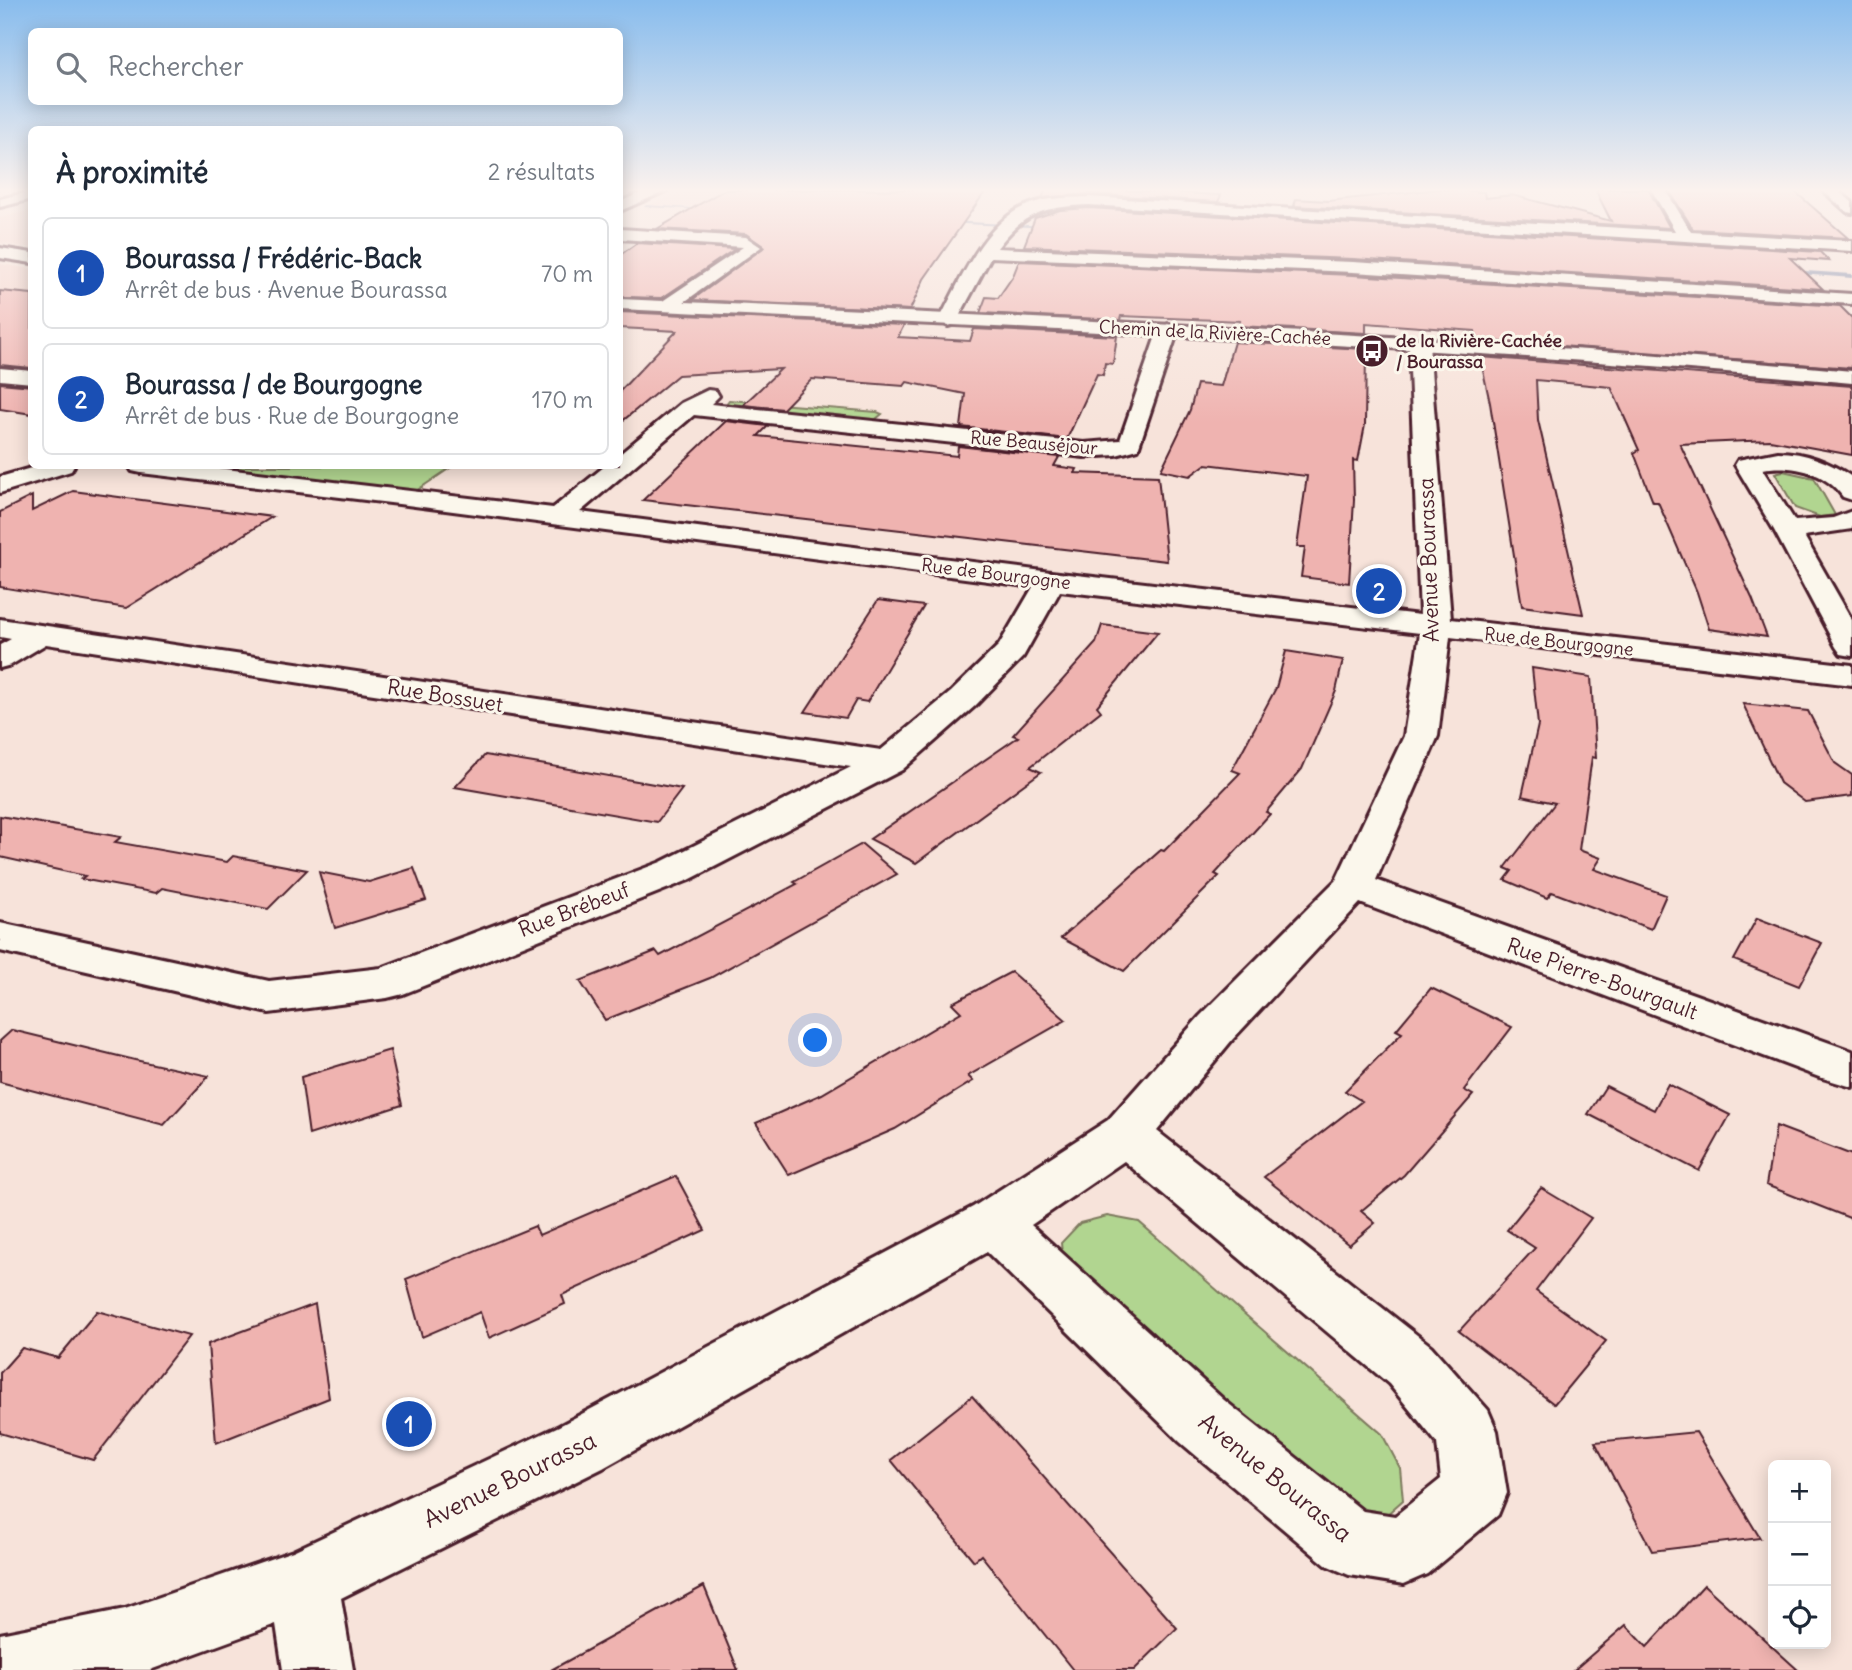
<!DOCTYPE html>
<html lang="fr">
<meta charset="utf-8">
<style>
:root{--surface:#fff;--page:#f6f6f7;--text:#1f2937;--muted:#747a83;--line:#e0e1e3;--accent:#4a1f2b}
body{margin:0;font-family:Delius,sans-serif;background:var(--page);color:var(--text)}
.controls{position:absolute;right:21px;bottom:21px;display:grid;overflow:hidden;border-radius:10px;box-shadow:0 4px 18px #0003}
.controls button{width:63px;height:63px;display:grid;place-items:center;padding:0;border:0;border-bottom:2px solid var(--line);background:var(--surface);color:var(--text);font:35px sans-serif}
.you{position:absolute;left:816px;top:1041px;width:24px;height:24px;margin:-18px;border:5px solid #fff;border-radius:50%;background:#1a73e8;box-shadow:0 0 0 10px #1a73e833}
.badge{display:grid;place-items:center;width:46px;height:46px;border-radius:50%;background:var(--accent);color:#fff;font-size:23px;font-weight:700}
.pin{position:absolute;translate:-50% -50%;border:4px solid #fff;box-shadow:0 2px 7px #0006}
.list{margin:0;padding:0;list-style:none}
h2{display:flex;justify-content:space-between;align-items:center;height:91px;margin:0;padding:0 28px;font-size:30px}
h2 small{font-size:23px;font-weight:400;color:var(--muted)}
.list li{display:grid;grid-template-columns:46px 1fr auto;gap:21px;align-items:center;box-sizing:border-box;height:112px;margin:0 14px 14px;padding:0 14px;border:2px solid var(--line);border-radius:10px}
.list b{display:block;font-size:26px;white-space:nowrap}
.list p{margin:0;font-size:23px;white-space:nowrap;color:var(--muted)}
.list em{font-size:23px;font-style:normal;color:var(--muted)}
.icon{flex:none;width:38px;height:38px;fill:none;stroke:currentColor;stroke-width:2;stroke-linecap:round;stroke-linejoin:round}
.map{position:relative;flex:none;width:1852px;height:1670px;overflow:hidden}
.search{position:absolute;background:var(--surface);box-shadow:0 4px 18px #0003;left:28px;top:28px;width:595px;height:77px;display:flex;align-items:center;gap:18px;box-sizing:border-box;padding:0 24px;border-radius:10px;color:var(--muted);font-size:26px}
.panel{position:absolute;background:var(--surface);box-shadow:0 4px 18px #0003;left:28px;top:126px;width:595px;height:343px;border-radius:10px}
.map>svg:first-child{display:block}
</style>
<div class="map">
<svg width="1852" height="1670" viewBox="0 0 1852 1670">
<rect width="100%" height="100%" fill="#f7e3da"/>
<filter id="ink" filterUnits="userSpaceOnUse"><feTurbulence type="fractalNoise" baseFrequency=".0143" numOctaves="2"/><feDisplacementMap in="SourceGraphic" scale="14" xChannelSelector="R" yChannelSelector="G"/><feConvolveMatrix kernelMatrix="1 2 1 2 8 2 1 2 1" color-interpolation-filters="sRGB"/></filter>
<g filter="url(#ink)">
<g fill="#f5d5cd">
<path d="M693,189H993L951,195L927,216L649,205Z"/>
<path d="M31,210V248L0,243V218Z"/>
<path d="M0,264L31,269V326L0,323Z"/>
</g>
<g fill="#b1d590" stroke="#7e7a5e" stroke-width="2">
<path d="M729,400L877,412L882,414L876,419L867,420L730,407L726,404Z"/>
<path d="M141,466H453L407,497Z"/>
<path d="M1783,471L1814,478L1835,515L1820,517L1795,508L1775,473Z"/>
<path d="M1107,1216L1139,1222L1382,1434L1400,1468L1403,1500L1375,1525L1064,1275L1061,1243L1080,1223Z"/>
</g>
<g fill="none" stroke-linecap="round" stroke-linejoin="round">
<g fill="#7984a4" fill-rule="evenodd">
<path d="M646,205L706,209L708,210L644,207Z"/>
<path d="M947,221L1048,226L1050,227L1048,228L945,223Z"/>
<path d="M1789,270L1852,274V278L1787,273Z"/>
</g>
</g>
<g fill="#efb3b0" stroke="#4a1f2b" stroke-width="2">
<path d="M987,189L924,279L910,310L692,300L764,247L746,234L657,229L724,190Z"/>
<path d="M1046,189H1099L1221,195L1218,202L1089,194L1042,198Z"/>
<path d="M1439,189L1484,192L1485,198L1512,195L1611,221L1595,189H1648L1670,228L1294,206L1296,199L1328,201Z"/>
<path d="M1668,189H1792L1848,238L1693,229Z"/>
<path d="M1089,208L1820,252L1829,261L1790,258L1823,289L1353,259L1024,246L1035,218L1060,210Z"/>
<path d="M637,243L735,249L662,298L620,297V255Z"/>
<path d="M1019,261L1353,275L1840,306L1852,318V368L1476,340L1475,331L1366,323V333L1239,326L1240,321L1121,316L1120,320L980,313L986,297L998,298L1013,276Z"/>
<path d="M0,291L32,294V368L0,365Z"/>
<path d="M620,312L904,325L898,337L970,341L974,329L1117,336L1113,364L1105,363L1103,375L1097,374L1067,439L961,427L965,394L907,382L904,386L812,379L783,409L743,405L781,369L678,375L620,423V391L677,331L620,328Z"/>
<path d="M1234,342L1366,349L1365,425L1358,461L1353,460L1354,500L1349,583L1301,577L1305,547H1297L1307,476L1206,464L1190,476L1161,470L1190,410L1197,384L1221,386Z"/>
<path d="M1480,357L1852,386V455L1770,440L1680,444L1752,598L1767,637L1709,629L1697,592L1658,502H1653L1634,453L1639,450L1611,387L1536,380L1538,420L1583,614L1522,606L1490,403Z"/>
<path d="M0,383L32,386V414L0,409Z"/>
<path d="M726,421L768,426L758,436L957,456L958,446L1059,457L1054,466L1077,469L1075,473L1158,476L1167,561L643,500Z"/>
<path d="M73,491L180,505L272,517L126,608L0,587V512L32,496V511Z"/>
<path d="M878,600L924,606L867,702L856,700L846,718L805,712Z"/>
<path d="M1102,625L1158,632L1097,706L1101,711L1030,767L1041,772L916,863L870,839L1018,737L1013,735L1096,643Z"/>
<path d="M1286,651L1343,660L1336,691L1302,769L1266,812L1270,814L1215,874L1219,876L1124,971L1061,938L1161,850L1164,851L1240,773L1232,770L1276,688Z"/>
<path d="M1532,668L1591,677L1596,758L1592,757L1579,850L1601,858L1594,869L1666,895L1651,929L1552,892L1547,898L1505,880L1512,871L1505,868L1555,803L1522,796L1538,725Z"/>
<path d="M1743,704L1808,711L1835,763L1852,775V796L1805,802L1780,783Z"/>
<path d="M485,755L552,766L682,789L657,822L455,787Z"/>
<path d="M0,816L121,837L115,842L227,862L233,856L307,870L268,909L162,888L156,893L81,879L85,876L0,857Z"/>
<path d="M862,844L897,874L710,978L605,1020L580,981L656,951L660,956L797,884L794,882Z"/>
<path d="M414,868L426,900L335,928L319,872L369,882Z"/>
<path d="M1757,918L1822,943L1799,986L1734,960Z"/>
<path d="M1011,972L1066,1020L968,1076L973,1081L895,1129L789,1175L756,1123L822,1094L961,1012L952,1003Z"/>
<path d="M1431,988L1512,1027L1464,1090L1473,1095L1404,1175L1361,1211L1375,1223L1349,1245L1264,1177L1362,1101L1345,1091L1402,1033L1396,1030Z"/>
<path d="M12,1030L135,1060L209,1076L164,1125L0,1082V1041Z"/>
<path d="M390,1050L402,1105L309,1135L301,1077Z"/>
<path d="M1668,1084L1730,1115L1699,1171L1588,1114L1606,1086L1654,1110Z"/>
<path d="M1776,1126L1852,1155V1219L1766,1185Z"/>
<path d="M676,1176L705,1230L562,1295L565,1304L489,1338L480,1312L422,1337L406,1279L535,1226L539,1235Z"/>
<path d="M1541,1188L1591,1218L1536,1291L1606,1341L1554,1404L1459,1331L1535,1248L1507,1230Z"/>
<path d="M315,1304L329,1398L216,1443L208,1344Z"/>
<path d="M97,1311L189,1336L93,1460L0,1433V1373L22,1348L58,1358Z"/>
<path d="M972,1396L1177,1628L1134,1670H1073L981,1555L974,1561L891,1460Z"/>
<path d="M1696,1432L1760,1538L1652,1551L1595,1442Z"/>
<path d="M1704,1585L1798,1670H1574L1626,1625L1647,1647Z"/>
<path d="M704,1586L738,1670H551Z"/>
</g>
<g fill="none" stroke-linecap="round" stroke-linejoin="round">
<defs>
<g id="street">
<path d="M648,189H670L620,211V202Z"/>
<path d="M1651,189H1665L1691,232L1852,241V251L1089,205C1045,207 1025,211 997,248L1353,262L1852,294V304L1353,272L991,257L955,324L948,326L939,320C961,280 984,221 1030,204C1049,197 1069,198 1089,197L1675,231Z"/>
<path d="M1821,189H1836L1852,202V213L1847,212Z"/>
<path d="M620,229L746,237L761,247L673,310L667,311L658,306L661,302L743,247L620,239Z"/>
<path d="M1168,324L1178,330L1138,449L1116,455L1084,457L694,415L580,512L1051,572L1420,615L1409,345L1419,339L1429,345L1451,619L1852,665V685L1450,637L1438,736L1376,880L1852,1051V1087L1819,1077L1360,903L1232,1040L1157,1131L1431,1346L1488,1410L1497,1431L1507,1493L1498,1515L1427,1574L1404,1584L1349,1575L1326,1565L1180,1442L987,1252L603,1468L341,1598L353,1670H283L276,1624L150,1670H0V1634L125,1609L293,1551L559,1426L973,1207L1108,1120L1200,1016L1336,880L1404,736L1420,633L1060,591L1023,657L975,706L902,770L689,880L403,994L387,998L269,1013L0,951V923L269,981L381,968L661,862L851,767L46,644L11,665L0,668V645L11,639L0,637V619L881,750L951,692L999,645L1033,587L407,505L141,473L132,471L129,466H200L553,508L605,466H620V454L681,403L708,390L716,391L719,396L711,404L1084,443L1120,440L1158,330ZM1124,1161L1389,1384L1437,1443L1441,1479L1395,1516L1363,1511L1224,1400L1031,1225Z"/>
<path d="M0,368L32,371V383L0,380Z"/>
<path d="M1778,452C1806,452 1829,462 1852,477V500L1843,497C1825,471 1791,464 1762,469L1795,521L1833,518L1852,511V529L1804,536L1852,620V656L1841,654L1836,647L1774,530L1735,465L1738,460Z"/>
<path d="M38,466H74L71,471L0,493V477Z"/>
</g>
<g id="secondary">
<path d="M32,191V199L0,207V199Z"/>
<path d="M0,248L32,253V263L0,258Z"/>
<path d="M620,299C1031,318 1442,334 1852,371V383C1442,345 1031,329 620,309Z"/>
</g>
</defs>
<use href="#street" stroke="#4a1f2b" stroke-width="6"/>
<use href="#secondary" stroke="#4a1f2b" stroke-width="6"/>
<use href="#street" fill="#fbf7ec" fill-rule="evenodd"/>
<use href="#secondary" fill="#fbf7ec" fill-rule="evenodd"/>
</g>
</g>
<linearGradient id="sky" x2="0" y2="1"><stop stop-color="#88bced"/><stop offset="0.45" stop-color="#fbf2ee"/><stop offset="1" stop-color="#fbf2ee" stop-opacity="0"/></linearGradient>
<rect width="1852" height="423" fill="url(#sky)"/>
<defs>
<symbol id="bus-disc" viewBox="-11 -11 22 22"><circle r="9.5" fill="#4a1f2b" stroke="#fbf7ec"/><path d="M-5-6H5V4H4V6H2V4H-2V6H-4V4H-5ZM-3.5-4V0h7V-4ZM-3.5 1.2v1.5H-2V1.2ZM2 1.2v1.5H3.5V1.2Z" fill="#fff"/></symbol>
</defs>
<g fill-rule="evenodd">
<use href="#bus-disc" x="1353" y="332" width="38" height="38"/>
</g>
<g text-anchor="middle" stroke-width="6" stroke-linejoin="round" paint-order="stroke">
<g font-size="18" fill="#4a1f2b" stroke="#fbf7ec">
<text transform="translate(1215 333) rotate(3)" y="6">Chemin de la Rivière-Cachée</text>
<text transform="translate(1034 443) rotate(5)" y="6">Rue Beauséjour</text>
<text transform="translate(996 574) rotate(7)" y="6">Rue de Bourgogne</text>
<text transform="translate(1559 642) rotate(6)" y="6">Rue de Bourgogne</text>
</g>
<g font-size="18" font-weight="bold" fill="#4a1f2b" stroke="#fbf7ec" text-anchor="start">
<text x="1396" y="347">de la Rivière-Cachée<tspan x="1396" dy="21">/ Bourassa</tspan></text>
</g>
<g font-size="21" fill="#4a1f2b" stroke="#fbf7ec">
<text transform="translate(1429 560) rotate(-92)" y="7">Avenue Bourassa</text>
<text transform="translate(445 696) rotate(9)" y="7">Rue Bossuet</text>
<text transform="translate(574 910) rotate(-21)" y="7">Rue Brébeuf</text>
<text transform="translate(1602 979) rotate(20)" y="7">Rue Pierre-Bourgault</text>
</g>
<g font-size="24" fill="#4a1f2b" stroke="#fbf7ec">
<text transform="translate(1275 1478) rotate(39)" y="8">Avenue Bourassa</text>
<text transform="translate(510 1480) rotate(-26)" y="8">Avenue Bourassa</text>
</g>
</g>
</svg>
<div class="controls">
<button>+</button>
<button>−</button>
<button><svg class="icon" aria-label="locate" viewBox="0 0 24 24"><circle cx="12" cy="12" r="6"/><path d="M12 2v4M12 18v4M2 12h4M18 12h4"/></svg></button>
</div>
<div class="you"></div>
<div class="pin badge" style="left:409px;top:1424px;background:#1a4fb4">1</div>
<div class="pin badge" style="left:1379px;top:591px;background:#1a4fb4">2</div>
<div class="search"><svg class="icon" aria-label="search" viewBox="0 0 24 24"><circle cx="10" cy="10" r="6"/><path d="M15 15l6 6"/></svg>Rechercher</div>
<section class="panel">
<h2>À proximité<small>2 résultats</small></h2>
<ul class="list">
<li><span class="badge" style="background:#1a4fb4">1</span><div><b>Bourassa / Frédéric-Back</b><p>Arrêt de bus · Avenue Bourassa</p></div><em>70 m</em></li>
<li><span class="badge" style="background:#1a4fb4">2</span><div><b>Bourassa / de Bourgogne</b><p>Arrêt de bus · Rue de Bourgogne</p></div><em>170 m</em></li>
</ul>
</section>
</div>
